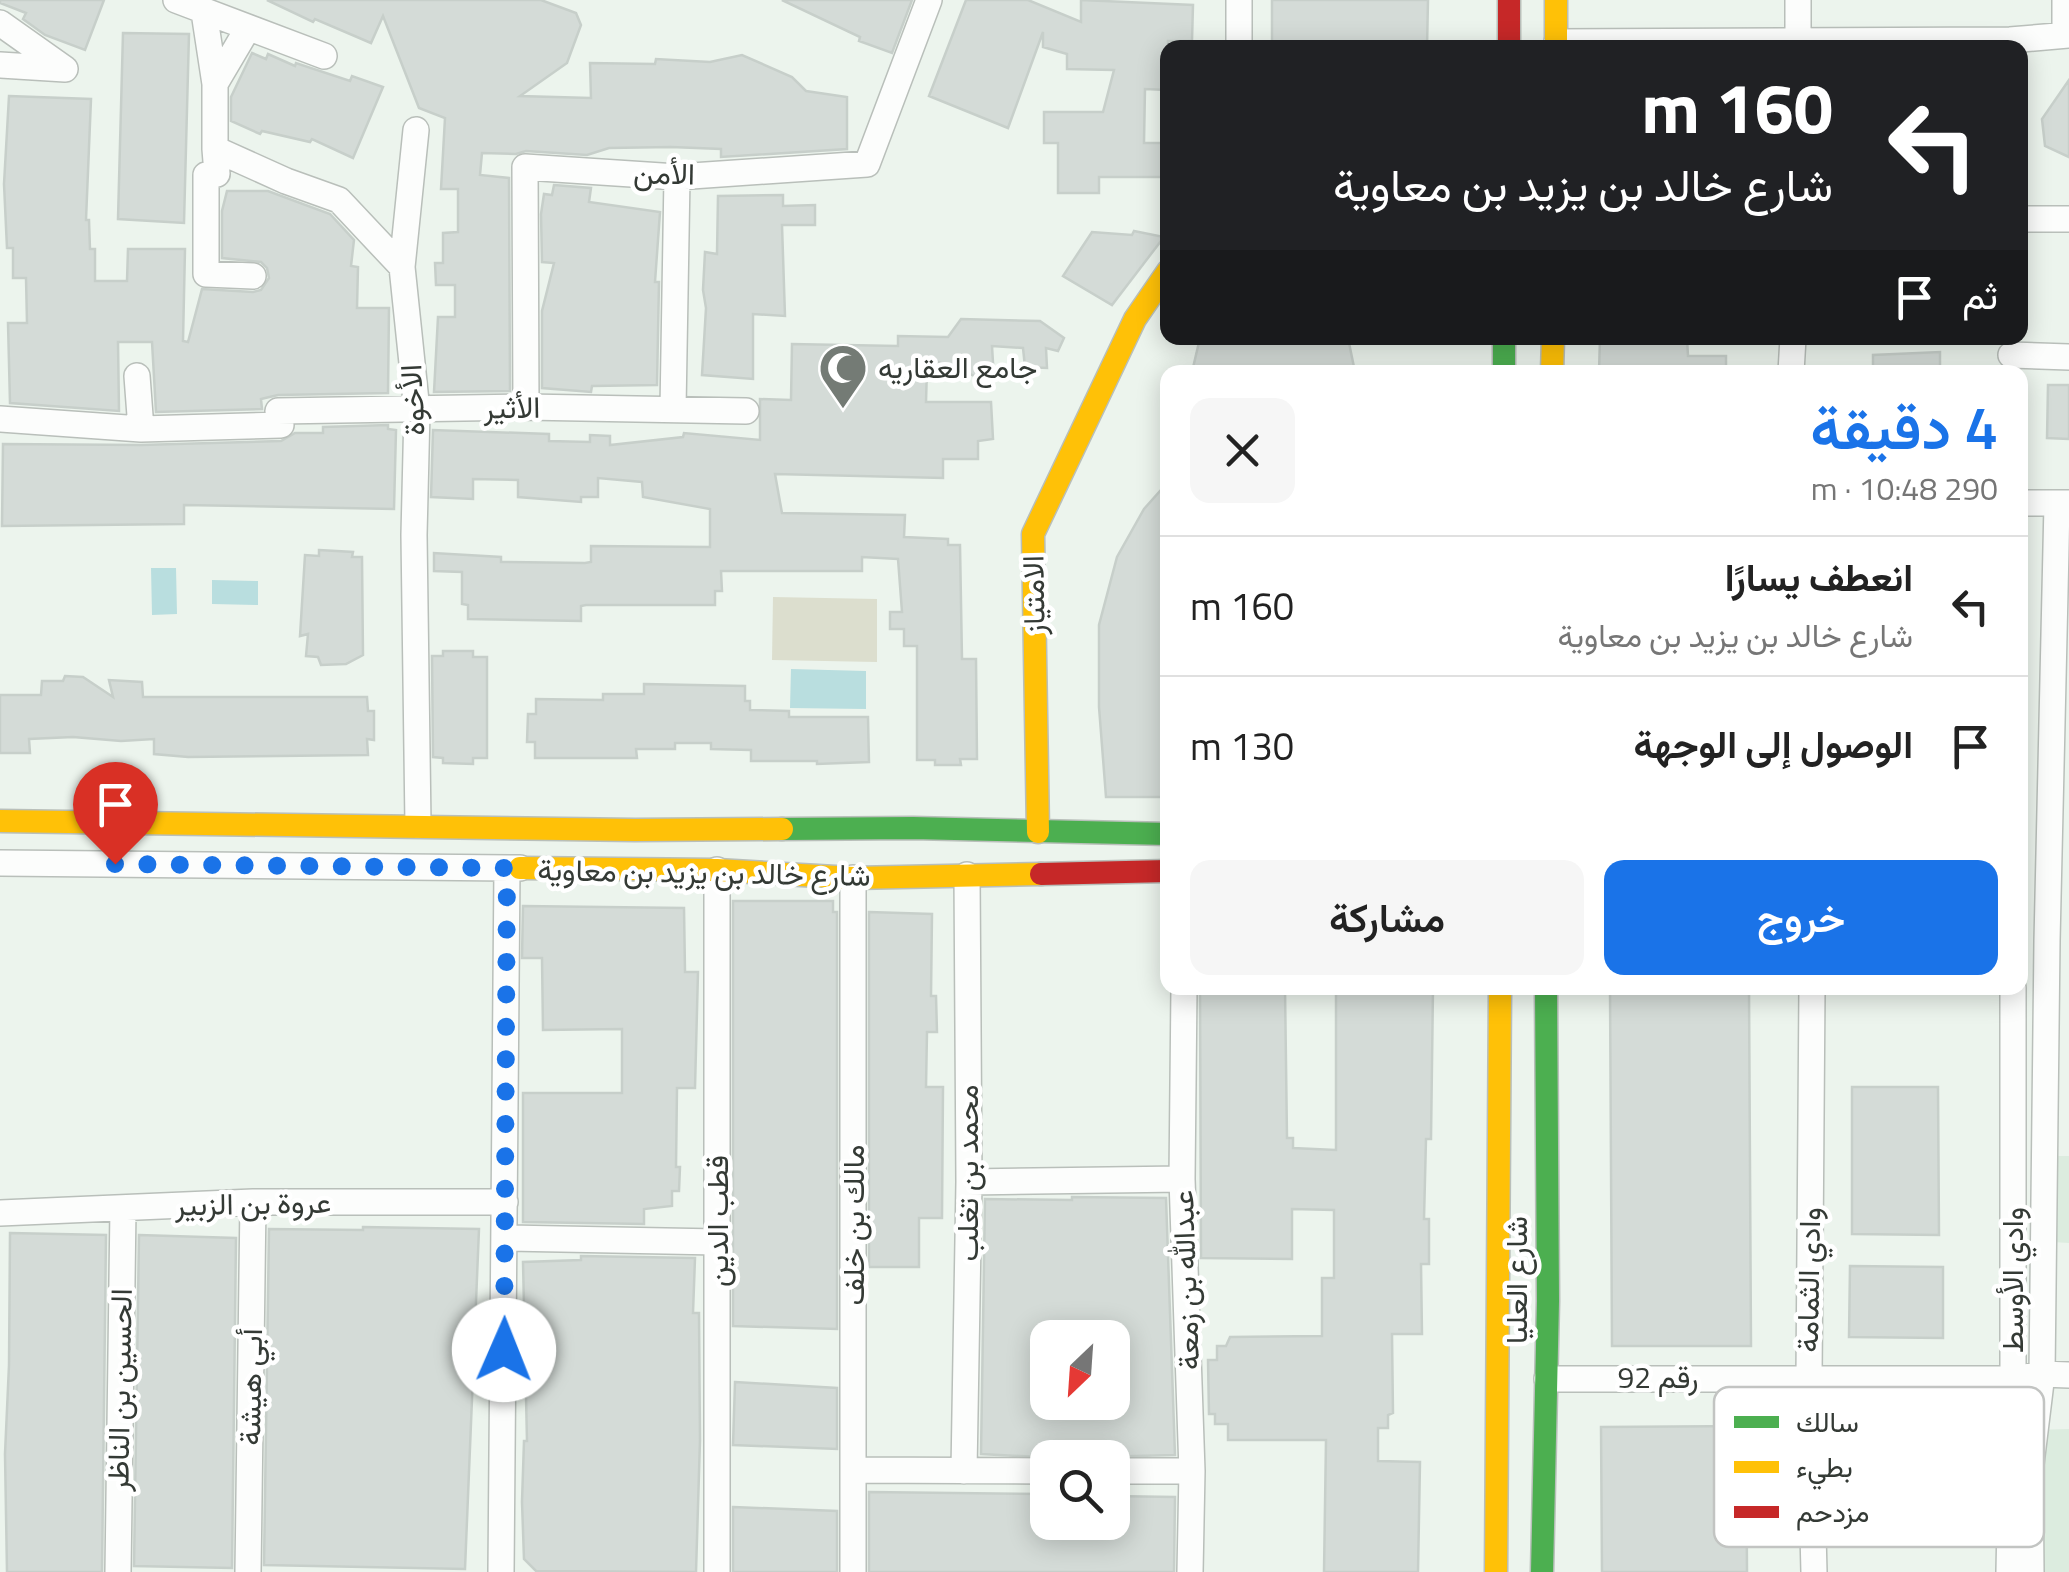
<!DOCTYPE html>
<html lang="ar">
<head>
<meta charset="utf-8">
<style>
  :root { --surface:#fff; --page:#f6f6f6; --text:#222; --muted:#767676; --line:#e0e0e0; --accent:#1a73e8 }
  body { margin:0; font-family:"Titillium Web",Vazirmatn,sans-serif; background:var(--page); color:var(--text); direction:rtl; height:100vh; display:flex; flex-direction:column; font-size:38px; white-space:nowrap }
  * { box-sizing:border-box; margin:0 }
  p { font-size:32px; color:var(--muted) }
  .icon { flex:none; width:55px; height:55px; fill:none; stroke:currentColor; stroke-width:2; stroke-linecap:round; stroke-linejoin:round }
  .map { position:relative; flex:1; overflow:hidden; direction:ltr }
  .drawer { position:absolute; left:1160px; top:365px; width:868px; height:630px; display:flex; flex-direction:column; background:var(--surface); border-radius:20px; box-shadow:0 5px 25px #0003; direction:rtl }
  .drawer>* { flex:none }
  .banner { position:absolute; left:1160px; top:40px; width:868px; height:305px; border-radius:20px; box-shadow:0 5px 25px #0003; direction:rtl; background:#202124; color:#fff; overflow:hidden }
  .needle { width:65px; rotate:205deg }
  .buttons { position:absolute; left:1030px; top:1320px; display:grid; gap:20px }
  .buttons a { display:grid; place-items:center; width:100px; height:100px; border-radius:20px; background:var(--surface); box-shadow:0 5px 25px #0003; font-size:50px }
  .pin { position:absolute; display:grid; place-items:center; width:85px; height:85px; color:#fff; margin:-102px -42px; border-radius:50% 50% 50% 0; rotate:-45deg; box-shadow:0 0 10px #0007 }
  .pin .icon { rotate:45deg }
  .me { position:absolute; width:110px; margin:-55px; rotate:1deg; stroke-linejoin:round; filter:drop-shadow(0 0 8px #0008) }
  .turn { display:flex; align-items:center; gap:35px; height:210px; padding:0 30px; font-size:45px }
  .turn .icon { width:130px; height:130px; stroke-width:2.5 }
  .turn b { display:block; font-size:70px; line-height:85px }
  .then { display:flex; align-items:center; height:95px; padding:0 30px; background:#0003; gap:20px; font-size:38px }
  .round { display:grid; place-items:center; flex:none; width:105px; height:105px; border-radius:20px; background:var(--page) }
  .summary { display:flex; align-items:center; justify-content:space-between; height:170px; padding:0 30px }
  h1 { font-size:60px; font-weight:600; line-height:75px; color:var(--accent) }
  .action { display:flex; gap:20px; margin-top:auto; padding:20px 30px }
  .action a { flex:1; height:115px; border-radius:20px; background:var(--accent); color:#fff; font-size:40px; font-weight:600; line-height:115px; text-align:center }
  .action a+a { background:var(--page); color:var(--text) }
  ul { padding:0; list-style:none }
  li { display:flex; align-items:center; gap:30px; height:140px; padding:0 30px; border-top:2px solid var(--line) }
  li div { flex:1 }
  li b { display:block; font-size:38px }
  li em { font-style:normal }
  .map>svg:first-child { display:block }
</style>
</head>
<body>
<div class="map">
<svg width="2069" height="1572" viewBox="0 0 2069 1572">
  <rect width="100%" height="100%" fill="#ecf4ed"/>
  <!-- built -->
  <path fill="#dcecdf" d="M2053 1156H2069V1243L2052 1242Z
    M2069 1429V1572H2031L2033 1430Z"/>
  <!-- green -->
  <path fill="#dcdece" d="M773 597 877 599V662L772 660Z"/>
  <!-- water -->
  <path fill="#b9dedf" d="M151 568H176L177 614 152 615Z
    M212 580 258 581V605L212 604Z
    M791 669 866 671V709L790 708Z"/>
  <!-- building -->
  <path fill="#d4dbd7" stroke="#c7cfca" stroke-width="2.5" fill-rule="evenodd" d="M0 0H104L85 50 45 35 23 19 26 13 0 3Z
    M267 0H541L576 13 581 25 567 63 520 96 591 98 590 63 655 64 656 59 710 62 742 55 792 77 806 91 847 97V149L721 157V149L671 147 609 148 587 155 526 151 516 154 482 153 480 175 509 178 510 391 434 392 438 317H455V285H436L435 263H443V233L458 232V189H441L445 118 419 108 383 16 371 43 315 19 313 22Z
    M782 0H912L892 53 859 41 860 37Z
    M966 0H1028L1081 22V0L1193 5 1192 41H1168L1167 90 1145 89 1144 143H1168V177H1099V193H1058V143H1044V112H1103L1114 70 1067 69V54L1043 47V32L1008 128 929 96Z
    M1272 0H1428L1427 48H1272Z
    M123 33 189 34 184 223 118 219Z
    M252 53 266 59 268 54 295 66 296 63 350 81 352 76 383 87 353 158 312 139 310 142 262 131 260 134 231 121V97Z
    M2069 80V157L2045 146 2042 119Z
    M9 96 91 99 86 220H89L90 249H95V281H127L128 249H185L183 341 188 342 202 289 253 292 261 290 269 278 267 268 261 262 222 258V211L227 191H268L330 214 354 240 351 266 358 267 357 308H389L388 393 278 395 261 399 262 409 156 412 152 342H118L119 411 10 403 8 323H27L26 278H13V248H7L4 184Z
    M554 185 591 188 589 202 660 212 655 282H659L657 385 592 386 591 392 542 388V311L554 263 542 262 541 214 544 194 552 195Z
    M783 195V206L815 205V225H782L785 316 753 314V379L702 375 706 308 703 290 705 252 717 254 718 196Z
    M1134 231 1164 237 1112 305 1063 276 1092 232 1132 235Z
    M961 319 1040 321 1064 338 1058 351 1046 348 1047 368 1025 367 1023 348 992 346 994 379H990V382L936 361V368H927L926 402H991L993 439 978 441V459H943V478L775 474 782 513 905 515 904 537 948 539V545H960L962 659H976L977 759H960L961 765H935V760H917V646H904V629H890V612H902L898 559 862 557V571H721L722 591H715V605H586L581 606V621L468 619V605L462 604V572L434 571V553L501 557V562L585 563 591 562V546L710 547V509L643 497 642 482 598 478V497H581V502L518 497V480L473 479V499L431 497 433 430 549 434V441L590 442V435L610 436V445L683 437 684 433 760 440V399L791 400 792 344 898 346V336L948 337Z
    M1200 338H1348L1355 372H1192Z
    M1600 338H1687L1688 356H1726V372H1599Z
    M1940 352V372H1873V355Z
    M2048 385H2069V439L2047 438Z
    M388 425V429L396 430 394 509 184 505V524L2 526 3 444 141 445 281 441 295 433H323V427Z
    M1168 482V797H1106L1099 707V625L1117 557 1144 509Z
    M319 550 353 552 352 557H362L363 655 346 664 321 665 318 657 306 656 308 634 300 636 305 555 319 556Z
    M443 651H473V657H487V758H473V764L443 763V758L433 757 432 656H443Z
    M65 676 83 677 113 697 109 680 142 682 143 697H367L368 711H374V740L367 739 368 755 188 757 154 754V739L121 741 73 737 29 739 30 753H0V695H41L42 681H63Z
    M644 684 745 686V701H750V710L789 711V717H868L869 762 817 764V761H751V750L711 749V743H675V749H636L637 758H535V742H527L528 714H536V699L603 700V694H644Z
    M733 901H833V912H837V1329L733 1326Z
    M523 906 684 908 685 972H698L695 1088H677L676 1167H680L679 1191H672V1206L644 1209V1224L523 1222V1093H622V1029L543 1030 542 958H522Z
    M869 912 932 914 931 996H936L937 1032H927L926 1087H943L942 1218H919V1267H869Z
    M1200 988H1285L1287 1138H1293V1148L1336 1150V988H1433L1431 1139H1426L1424 1219H1429V1264H1421L1422 1334H1392L1393 1413 1388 1415V1428H1378V1461L1420 1462 1418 1572H1324L1326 1440H1228V1424H1215V1414H1209L1208 1360H1217V1346H1226L1230 1337 1322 1336V1278H1334V1210L1292 1209V1259L1201 1258Z
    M1610 988H1749L1751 1346H1612Z
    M1852 1087H1938L1939 1235 1852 1234Z
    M1072 1197 1166 1198 1175 1455 1057 1458 981 1454 985 1199 1072 1200ZM1048 1338H1112V1402H1048Z
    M363 1227 479 1229 465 1569 264 1565 269 1229 363 1230Z
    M10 1233 106 1235 102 1572H7L5 1454 9 1365Z
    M139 1235 236 1238 232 1568 134 1566Z
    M581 1256 695 1258 693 1313H699L700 1440 696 1572 536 1571 524 1559 522 1502 524 1441H527L523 1262 581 1260Z
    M1850 1266 1943 1267V1338L1849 1337Z
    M735 1382 837 1388V1449L733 1445Z
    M1746 1426 1747 1572H1602L1601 1427Z
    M869 1492 1048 1494V1522H1112V1496L1175 1497 1174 1572H869Z
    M733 1507 837 1511V1572H733Z"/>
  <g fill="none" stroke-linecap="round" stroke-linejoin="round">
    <!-- street casing -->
    <g stroke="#b9bfba" stroke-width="28">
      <path id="street" d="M176 0 324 56
        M1239 0V48
        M2065 0V35
        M204 12 215 84V149L286 181 339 200 402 267 417 411 414 535 418 825
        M0 23 65 69
        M1557 42 2010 40 2069 35
        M1798 48V0
        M0 65 65 69
        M215 84 248 28
        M215 149 217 174 206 175V274L253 276
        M2020 219H2069
        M402 267 416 130
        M2011 355 2069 357
        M1791 372 1793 338
        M137 376 141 429
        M526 407 525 167 677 177 867 164 929 0
        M673 409 677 177
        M0 419 141 429 281 425 278 411 526 407 746 411
        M2020 503H2069
        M0 863 520 868
        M853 878V1572
        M1184 988 1182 1179 1192 1471 1190 1572
        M1812 988 1809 1377 1814 1572
        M969 1182 1182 1179
        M0 1213 253 1202H505
        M505 1238 718 1242
        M1547 1379H2013L2042 1374 2069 1375
        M854 1470 1048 1471
        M964 1471 969 1182 967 875
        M1112 1471H1192
        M118 1572 123 1208
        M248 1572 253 1202
        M501 1572 507 868
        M717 1572V870
        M2009 1572 2013 1379V988
        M2031 1572 2030 1472 2042 1374 2047 941 2057 504"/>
    </g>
    <!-- fast casing -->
    <g stroke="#b9bfba" stroke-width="25">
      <path id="fast" d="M1504 338V372
        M782 829 913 828 1168 834
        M1542 1572 1548 1301 1546 988"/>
    </g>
    <!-- slow casing -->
    <g stroke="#b9bfba" stroke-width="25">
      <path id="slow" d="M1556 0V48
        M1552 372 1553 338
        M0 821 635 830 782 829
        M1038 832 1033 534 1135 319 1168 271
        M520 868 717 870 853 878 1041 874
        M1496 1572 1500 988"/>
    </g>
    <!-- jam casing -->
    <g stroke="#b9bfba" stroke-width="25">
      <path id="jam" d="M1509 0V48
        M1041 874 1168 871"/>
    </g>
    <!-- street -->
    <use href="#street" stroke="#fcfdfc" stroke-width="25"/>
    <!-- fast -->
    <use href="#fast" stroke="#4caf50" stroke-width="22"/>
    <!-- slow -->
    <use href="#slow" stroke="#ffc107" stroke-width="22"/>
    <!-- jam -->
    <use href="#jam" stroke="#c62828" stroke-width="22"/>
  </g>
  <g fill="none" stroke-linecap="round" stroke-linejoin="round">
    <!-- route -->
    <path stroke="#1a73e8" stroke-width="18" stroke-dasharray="0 32.4" d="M115 864 507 868 504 1350"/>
  </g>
  <!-- icons -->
  <defs>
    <g id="mosque-pin" transform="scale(2.5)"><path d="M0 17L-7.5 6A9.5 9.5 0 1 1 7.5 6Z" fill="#747b75" stroke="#fff"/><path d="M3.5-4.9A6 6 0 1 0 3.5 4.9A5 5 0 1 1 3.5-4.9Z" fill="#fff"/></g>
  </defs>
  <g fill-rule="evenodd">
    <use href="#mosque-pin" x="843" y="368"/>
  </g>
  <g text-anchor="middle" stroke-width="9" stroke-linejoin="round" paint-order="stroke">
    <!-- street labels -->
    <g font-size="30" fill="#343a35" stroke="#fff">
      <text transform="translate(664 174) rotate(1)" y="10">الأمن</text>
      <text transform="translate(413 400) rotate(-93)" y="10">الأخوة</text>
      <text transform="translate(512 408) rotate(-1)" y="10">الأثير</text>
      <text transform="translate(1034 595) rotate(-91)" y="10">الامتياز</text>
      <text transform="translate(704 873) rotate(1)" y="10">شارع خالد بن يزيد بن معاوية</text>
      <text transform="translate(968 1173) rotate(-90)" y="10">محمد بن تغلب</text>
      <text transform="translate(253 1204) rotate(-1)" y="10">عروة بن الزبير</text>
      <text transform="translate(718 1221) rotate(-90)" y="10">قطب الدين</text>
      <text transform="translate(854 1225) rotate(-90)" y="10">مالك بن خلف</text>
      <text transform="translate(1186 1280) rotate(-92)" y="10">عبدالله بن زمعة</text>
      <text transform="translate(1517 1280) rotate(-90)" y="10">شارع العليا</text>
      <text transform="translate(1809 1280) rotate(-89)" y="10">وادي الثمامة</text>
      <text transform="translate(2013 1280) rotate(-90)" y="10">وادي الأوسط</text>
      <text x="1658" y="1388">رقم 92</text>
      <text transform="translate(251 1387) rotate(-89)" y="10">أبي هيشة</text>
      <text transform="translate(120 1390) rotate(-89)" y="10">الحسين بن الناظر</text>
    </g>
    <!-- poi labels -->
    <g font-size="30" fill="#343a35" stroke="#fff" text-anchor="start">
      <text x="878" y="378">جامع العقاريه</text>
    </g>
  </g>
  <!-- legend -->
  <rect x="1714" y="1387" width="330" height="160" rx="15" fill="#fff" stroke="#c2c4c2" stroke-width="2.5"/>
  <rect x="1734" y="1416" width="45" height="12" fill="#4caf50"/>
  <rect x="1734" y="1461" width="45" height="12" fill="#ffc107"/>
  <rect x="1734" y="1506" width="45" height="12" fill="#c62828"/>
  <g font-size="28" fill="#343a35">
    <text x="1796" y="1432">سالك</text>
    <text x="1796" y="1477">بطيء</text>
    <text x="1796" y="1522">مزدحم</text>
  </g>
</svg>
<div class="buttons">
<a><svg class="needle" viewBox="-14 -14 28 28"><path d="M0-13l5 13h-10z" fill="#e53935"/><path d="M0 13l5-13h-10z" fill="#767676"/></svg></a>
<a><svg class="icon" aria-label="search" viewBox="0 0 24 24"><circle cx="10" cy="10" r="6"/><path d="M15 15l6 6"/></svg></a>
</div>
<div class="pin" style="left:115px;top:864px;background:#d93025"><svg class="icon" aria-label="arrive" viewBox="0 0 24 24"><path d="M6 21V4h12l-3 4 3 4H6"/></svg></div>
<svg class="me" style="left:504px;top:1350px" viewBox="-20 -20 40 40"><circle r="19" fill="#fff"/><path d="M0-13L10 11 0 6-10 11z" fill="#1a73e8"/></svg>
<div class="banner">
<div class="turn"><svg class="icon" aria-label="left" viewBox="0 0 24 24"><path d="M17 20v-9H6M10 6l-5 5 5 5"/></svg><div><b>160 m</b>شارع خالد بن يزيد بن معاوية</div></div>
<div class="then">ثم<svg class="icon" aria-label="arrive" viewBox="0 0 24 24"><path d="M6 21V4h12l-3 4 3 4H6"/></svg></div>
</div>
<section class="drawer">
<div class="summary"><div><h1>4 دقيقة</h1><p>290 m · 10:48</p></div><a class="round"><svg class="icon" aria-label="close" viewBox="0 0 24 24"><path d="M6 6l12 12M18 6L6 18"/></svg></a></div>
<ul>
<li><svg class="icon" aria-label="left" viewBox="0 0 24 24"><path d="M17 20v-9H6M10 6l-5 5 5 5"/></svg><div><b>انعطف يسارًا</b><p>شارع خالد بن يزيد بن معاوية</p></div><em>160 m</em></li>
<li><svg class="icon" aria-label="arrive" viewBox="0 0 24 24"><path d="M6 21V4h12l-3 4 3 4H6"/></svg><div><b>الوصول إلى الوجهة</b></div><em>130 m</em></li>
</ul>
<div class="action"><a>خروج</a><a>مشاركة</a></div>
</section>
</div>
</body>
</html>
